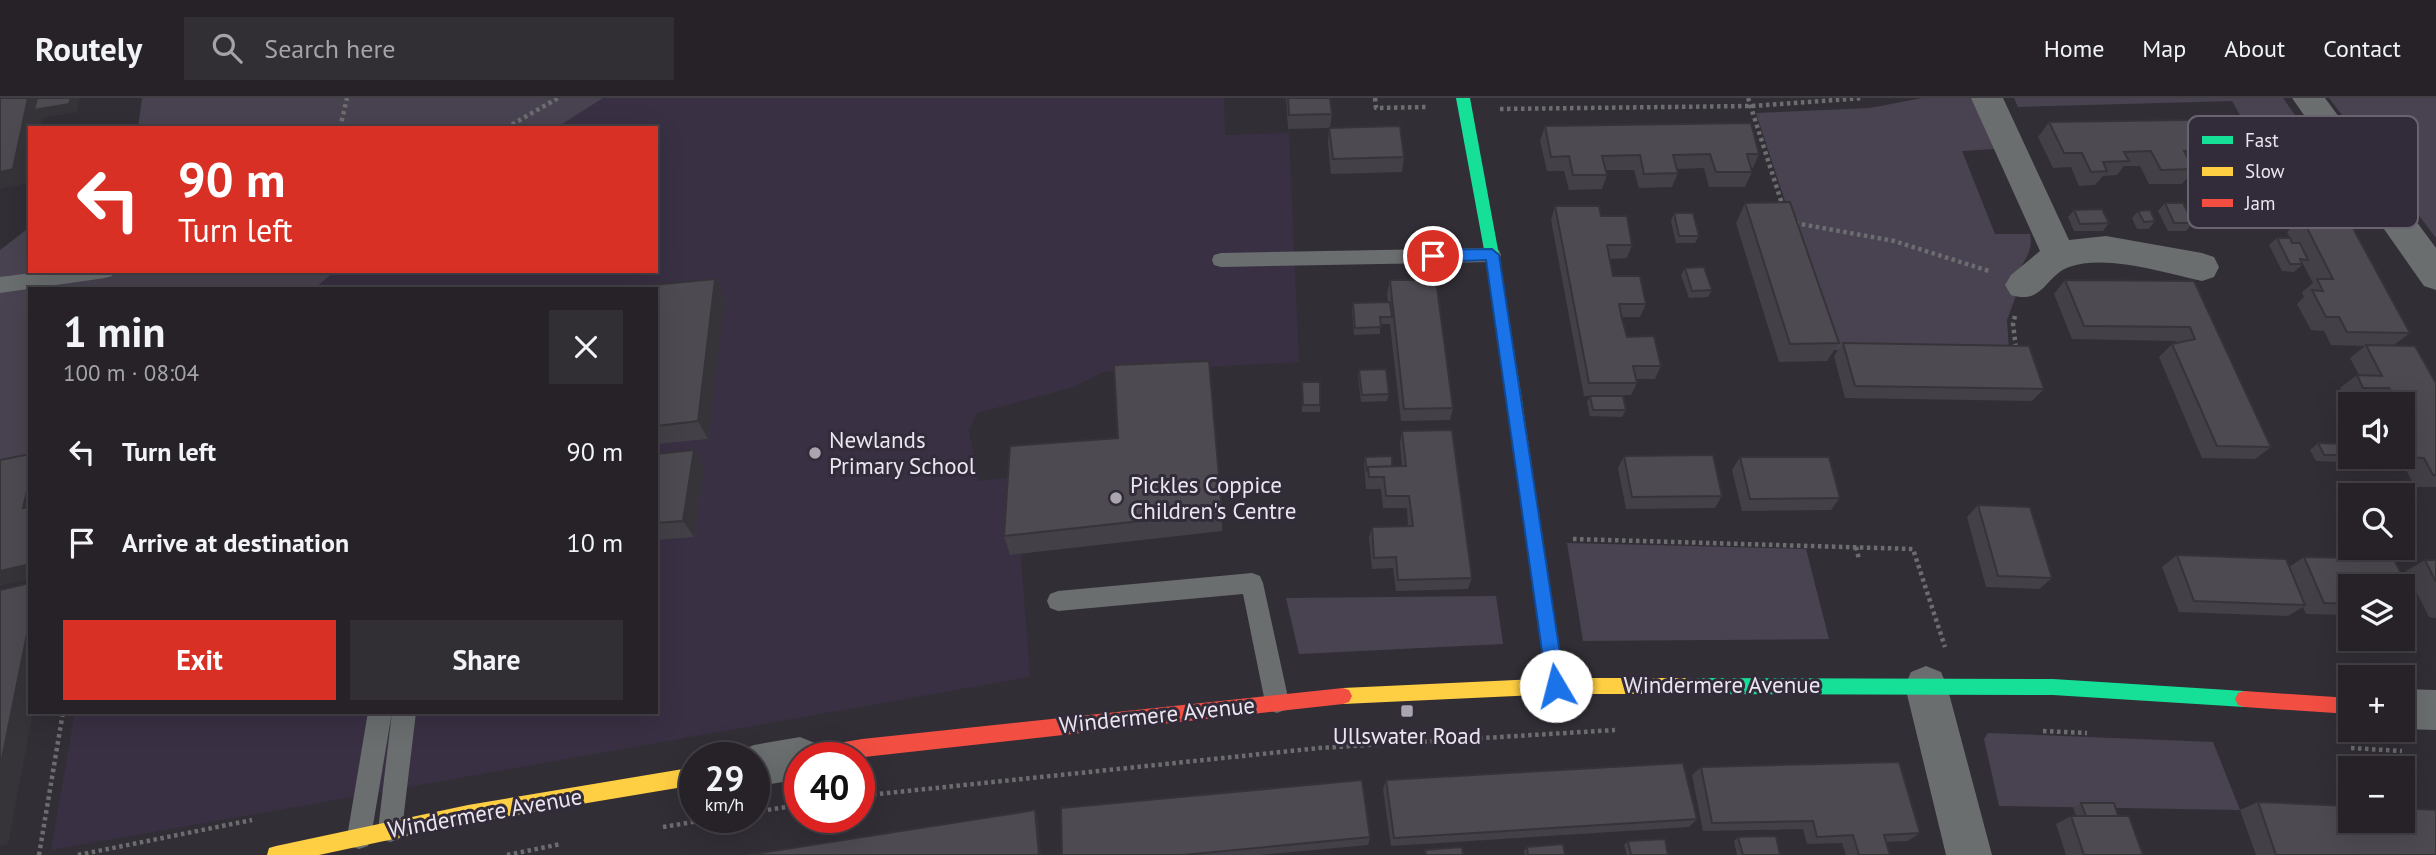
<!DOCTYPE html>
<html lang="en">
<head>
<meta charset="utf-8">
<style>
  :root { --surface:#262228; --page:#322f34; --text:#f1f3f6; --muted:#a4a4a8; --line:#423f45; --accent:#d93025 }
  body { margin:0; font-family:"PT Sans",sans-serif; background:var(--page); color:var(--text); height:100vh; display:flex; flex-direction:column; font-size:26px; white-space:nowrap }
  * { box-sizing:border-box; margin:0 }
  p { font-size:23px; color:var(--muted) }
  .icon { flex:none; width:38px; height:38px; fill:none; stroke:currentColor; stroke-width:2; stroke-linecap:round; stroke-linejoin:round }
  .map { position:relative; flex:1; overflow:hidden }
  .panel { position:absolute; left:28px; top:189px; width:630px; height:427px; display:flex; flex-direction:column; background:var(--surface); border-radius:0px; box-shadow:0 7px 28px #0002,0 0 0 2px var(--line) }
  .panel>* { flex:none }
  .top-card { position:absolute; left:28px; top:28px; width:630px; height:147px; border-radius:0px; box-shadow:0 7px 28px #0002,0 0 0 2px var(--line); background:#d93025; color:#fff; overflow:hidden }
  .tools { position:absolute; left:2338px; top:294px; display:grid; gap:14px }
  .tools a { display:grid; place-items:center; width:77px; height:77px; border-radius:0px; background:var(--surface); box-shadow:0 7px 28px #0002,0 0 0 2px var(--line); font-size:35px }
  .speed { position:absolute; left:679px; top:644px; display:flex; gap:14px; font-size:35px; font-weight:700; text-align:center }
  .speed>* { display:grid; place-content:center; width:91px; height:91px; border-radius:50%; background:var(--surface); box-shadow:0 7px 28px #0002,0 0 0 2px var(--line); line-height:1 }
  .speed small { font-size:18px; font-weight:400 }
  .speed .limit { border:10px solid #d22; background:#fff; color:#111 }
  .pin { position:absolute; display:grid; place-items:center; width:60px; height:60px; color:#fff; margin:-30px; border:4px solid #fff; border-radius:50%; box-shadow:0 2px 7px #0007 }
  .me { position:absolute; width:77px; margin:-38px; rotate:352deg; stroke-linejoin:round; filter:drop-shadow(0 0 5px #0008) }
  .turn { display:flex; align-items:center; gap:24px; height:147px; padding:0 35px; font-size:32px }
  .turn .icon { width:91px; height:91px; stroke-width:2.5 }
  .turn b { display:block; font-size:49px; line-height:60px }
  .round { display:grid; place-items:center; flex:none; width:74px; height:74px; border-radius:0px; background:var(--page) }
  .headline { display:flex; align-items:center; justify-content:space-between; height:119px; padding:0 35px }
  h1 { font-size:42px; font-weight:700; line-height:52px }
  .action { display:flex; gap:14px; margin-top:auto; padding:14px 35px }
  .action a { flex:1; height:80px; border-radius:0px; background:var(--accent); color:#fff; font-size:28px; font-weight:700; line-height:80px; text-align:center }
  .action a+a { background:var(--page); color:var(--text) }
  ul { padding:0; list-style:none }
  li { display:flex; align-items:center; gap:21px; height:91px; padding:0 35px }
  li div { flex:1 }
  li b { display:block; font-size:26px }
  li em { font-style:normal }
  header { display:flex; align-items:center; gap:42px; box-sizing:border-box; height:98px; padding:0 35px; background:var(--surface); border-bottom:2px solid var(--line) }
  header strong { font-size:33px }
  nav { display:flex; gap:38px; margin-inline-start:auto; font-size:24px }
  .search { width:490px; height:63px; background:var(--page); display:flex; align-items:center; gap:18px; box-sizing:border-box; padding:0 24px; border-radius:0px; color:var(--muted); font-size:26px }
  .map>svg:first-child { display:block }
</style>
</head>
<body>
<header>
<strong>Routely</strong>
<div class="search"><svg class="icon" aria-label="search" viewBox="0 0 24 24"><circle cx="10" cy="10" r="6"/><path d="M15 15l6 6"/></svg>Search here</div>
<nav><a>Home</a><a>Map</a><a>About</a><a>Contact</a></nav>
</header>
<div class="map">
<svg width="2436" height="757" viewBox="0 0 2436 757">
  <rect width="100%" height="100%" fill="#322e36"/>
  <!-- built -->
  <path fill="#393043" d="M603 0H1224L1225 37 1289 35 1299 264 1103 274 1073 289 977 315 969 332 978 383 1015 379 1030 579 51 752 75 614H656V191H314L335 173H656V30H556Z"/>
  <!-- green -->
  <path fill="#494351" d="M142 0H603L556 30H138Z
    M1922 0H1972L1994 51 1962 53 1995 136H2030C2035 156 2017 173 2006 188L2017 195 2007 222 2009 252H1834L1756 15 1870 10Z
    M2014 0H2283L2366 119 2298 118 2232 3 2018 9Z
    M2329 0H2436V140Z
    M30 129V173H335L314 191H30V372L0 379V152Z
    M1567 445 1806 451 1829 541 1583 543Z
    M1496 498 1503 546 1299 556 1286 500Z
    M1988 635 2213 644 2240 712 1999 708 1984 641Z"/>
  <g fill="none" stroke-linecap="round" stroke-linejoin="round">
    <!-- path -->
    <path stroke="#6c6d6f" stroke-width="4.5" stroke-dasharray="3.5 3.5" stroke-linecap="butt" d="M1375 0 1376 10 1428 9
      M1748 0 1783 109
      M1500 11 1751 8 1863 0
      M340 30 347 0
      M506 30 558 0
      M1795 125 1894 143 1989 173
      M2015 218 2013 226 2016 250
      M1573 441 1913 451 1945 549
      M1856 449 1859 461
      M2365 576H2391
      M2043 633 2087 635
      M2351 650 2402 653
      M859 698 1319 650 1615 632
      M754 714 800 707
      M663 729 723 719
      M39 757 63 614
      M78 757 252 722
      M507 757 561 746"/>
    <!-- lane -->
    <path fill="#6a6e6f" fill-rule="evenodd" d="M1492 150 1499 152 1501 157 1499 162 1492 164 1221 169 1214 167 1212 162 1214 157 1221 155Z
      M47 173H114L112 178 105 180 0 195V179Z
      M1252 475 1260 478 1263 485 1289 604 1285 612 1277 615 1269 612 1265 604 1243 496 1058 513 1050 510 1047 503 1050 496 1058 493Z
      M368 614H392L371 739 368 748 359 751 350 748 347 739Z
      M392 614H416L402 732 399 741 390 744 381 741 378 732Z"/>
    <!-- street -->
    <path fill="#6a6e6f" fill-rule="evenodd" d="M1971 0H2003L2069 142 2106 138 2202 155 2214 159 2219 169 2214 179 2202 183C2165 175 2106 156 2069 169 2045 178 2043 207 2011 197L2005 187 2011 177 2040 153Z
      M2292 0H2325L2436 150V192L2424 188Z
      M1926 568 1941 574 1947 588 1992 757H1946L1905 588 1911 574Z
      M2403 591 2436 592V632L2403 631Z
      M800 639 815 645 822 660H800V681L754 689V660H736L739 653 754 647Z"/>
    <!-- fast -->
    <path fill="#16e098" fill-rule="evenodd" d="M1456 0H1470L1499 157 1523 309 1520 313H1510L1507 309 1485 157Z
      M1685 580 2053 581 2244 593 2250 595 2253 601 2250 607 2244 609 2053 597 1685 596 1679 594 1676 588 1679 582Z"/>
    <!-- slow -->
    <path fill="#ffcf43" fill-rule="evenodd" d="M1556 580H1685L1691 582 1694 588 1691 594 1685 596H1556L1343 606 1337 604 1334 598 1337 592 1343 590Z
      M695 669V687L468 725 319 757H267L269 750 276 748 468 707Z"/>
    <!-- jam -->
    <path fill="#f24e42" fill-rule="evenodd" d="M1515 303 1520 305 1523 309 1565 588 1562 594 1556 596 1550 594 1547 588 1507 309 1510 305Z
      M1343 590 1349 592 1352 598 1349 604 1343 606 855 660H800V667L795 660 798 654 804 651 862 641Z
      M2244 593 2350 600V616L2244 609 2238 607 2235 601 2238 595Z"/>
  </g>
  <!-- wall -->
  <path fill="#434047" d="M1286 0H1330L1332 16 1330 29 1404 59 1402 74 1331 76 1328 44 1329 30 1288 31Z
    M2049 24 2271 52 2263 60 2268 71 2254 85H2234L2230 77 2197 78 2194 72 2182 86H2149L2140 68H2124L2117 77 2103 78 2095 87 2079 88 2071 69 2053 70 2038 39Z
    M1545 28 1759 56 1753 70H1751L1752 74 1745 89H1709L1704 70 1677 71 1678 75 1672 89 1639 90 1634 72H1606L1607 77 1602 91 1569 92 1564 73H1547L1540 43Z
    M1745 105 1839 245 1827 263 1779 264 1736 125Z
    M2165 105 2193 125 2186 133H2168L2158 113Z
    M2222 107 2243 121 2236 128 2223 129 2215 115Z
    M2260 107 2279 117 2272 124 2258 125 2253 115Z
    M1555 108 1601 118 1632 147 1627 160 1610 161 1613 178 1646 206 1640 219H1622L1627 239 1661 268 1655 281H1636L1637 285 1631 297 1607 298 1626 312 1622 319 1590 318 1587 304 1590 298H1584L1551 122Z
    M2074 112 2109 125 2103 133H2074L2068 119Z
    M2138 113 2155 123 2149 131H2137L2132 120Z
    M1674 115 1699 138 1695 145H1676L1671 123Z
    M2302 120 2410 235 2394 247 2436 285V389H2415L2406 372 2379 371 2373 359H2403V306H2374L2372 303H2347L2340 290 2357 277H2359L2350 260 2365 248 2331 247 2324 233 2311 232 2297 206 2304 199 2302 194 2313 185 2303 166 2294 174 2282 173 2269 147 2277 140 2293 145 2287 134Z
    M1685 170 1712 192 1708 199 1689 200 1681 177Z
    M715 181 725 200 708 341 656 346V191Z
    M1390 182 1453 310 1450 322 1401 323 1390 226H1380V236L1354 237 1352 212 1353 205 1388 204 1387 196Z
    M2065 182 2194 183 2271 349 2255 361 2202 360 2159 259 2172 246 2177 245 2176 243 2072 241 2054 196Z
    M1843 245 2044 291 2032 303 1845 300 1834 258Z
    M1359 272 1389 296 1387 303 1361 304 1358 278Z
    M1302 284 1320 307V314H1302Z
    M1402 333 1472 480 1468 491 1396 493 1393 470 1372 471 1369 440 1372 429 1408 428 1407 410H1383L1381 391H1366L1364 365 1365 359 1392 368H1402L1400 345Z
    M1118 340 1222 414V433L1010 457 1004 438Z
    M2318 345 2350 357 2342 364 2316 363 2310 352Z
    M656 356 704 369 694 439 656 442Z
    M1624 358 1722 398 1715 410 1626 411 1618 370Z
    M1740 359 1840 400 1831 412 1742 413 1732 372Z
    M1978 407 2052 480 2039 491 1986 489 1967 419Z
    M2177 457 2286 461 2289 469 2304 459 2394 461 2417 507 2403 515V488H2350V517L2306 516 2303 509 2288 518 2179 514 2162 469Z
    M2425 462H2436V520L2429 519 2406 473Z
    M1701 669 1920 735 1908 743 1886 744 1890 757H1846L1842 745 1807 746 1803 731 1703 733 1692 677Z
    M1386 682 1697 721 1689 729 1391 748 1383 691Z
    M2258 704 2436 757H2256L2240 712Z
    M2081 705 2118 718 2143 757H2066L2056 726 2071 718H2076L2073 709Z
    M1370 739 1368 747 1260 757H1062Z
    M1738 739 1780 757H1737L1734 743Z
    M1628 743 1668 757H1627L1624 747Z
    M1527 749 1565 757H1525L1524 753Z"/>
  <!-- shaded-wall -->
  <path fill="#373439" d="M28 0H80L77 14 42 20 40 30H30V78L28 85 0 91V74Z
    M715 181 725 200 708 341 698 323Z
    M694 352 704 369 694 439 683 423Z
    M30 380V415L23 410Z
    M30 466V481L0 488V473Z
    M30 521V614H33L8 746 0 748V670Z
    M1035 712 1038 720 1041 757H1039Z"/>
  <!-- building -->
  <path fill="#4e4a52" stroke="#373439" stroke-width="2" d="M0 0H28L13 71 0 74Z
    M37 0H71L69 6 34 12Z
    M1288 0H1330L1332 16 1289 17Z
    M2254 21 2271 52H2258L2268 71H2247L2243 63 2209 64 2203 53H2184L2194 71 2161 72 2151 53 2124 54 2129 63 2103 64 2107 73 2091 74 2082 55H2064L2049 24Z
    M1751 25 1759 56H1747L1752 74H1716L1710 56 1673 57 1678 75 1644 76 1640 57 1602 58 1607 77H1573L1569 58 1551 59 1545 28Z
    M1400 28 1404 59 1333 61 1329 30Z
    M1790 104 1839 245 1790 246 1745 105Z
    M2165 105H2183L2193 125H2174Z
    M1555 108H1599L1601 118H1627L1632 147H1607L1613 178H1640L1646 206H1619L1622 221 1627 239 1654 238 1661 268H1633L1637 285H1589Z
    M2102 111 2109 125 2080 126 2074 112Z
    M2150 112 2155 123 2144 124 2138 113Z
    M1674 115H1693L1699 138H1679Z
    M2302 120 2348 121 2410 235 2347 234 2339 219H2326L2312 192 2323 193 2317 181H2333Z
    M2277 140H2290L2292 145H2300L2308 162 2300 161 2302 166H2290Z
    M1704 169 1712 192 1692 193 1685 170Z
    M715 181 698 323 656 328V191H610Z
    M1390 182H1436L1453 310 1404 311Z
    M2065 182 2194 183 2271 349 2217 348 2172 246 2195 241 2190 229 2084 228Z
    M1390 204 1392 219H1380L1381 229 1355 230 1353 205Z
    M1843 245 2029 248 2044 291 1855 288Z
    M2366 247 2415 248 2436 285V377H2433L2424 360 2396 359H2403V343H2416L2403 317V306H2397L2389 290H2363L2357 277 2382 278Z
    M1209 263 1222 414 1004 438 1010 348 1118 340 1114 267Z
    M1386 271 1389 296 1362 297 1359 272Z
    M1302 284H1320V307H1303Z
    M1590 298H1623L1626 312H1593Z
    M1452 332 1472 480 1398 482 1396 459 1374 460 1372 429 1413 428 1409 398H1386L1384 379H1369L1368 369 1406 368 1402 333Z
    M2318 345 2345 346 2350 357H2324Z
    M694 352 683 423 656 425V356Z
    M30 356V380L23 410 30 409 29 437H30V466L0 473V362Z
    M1713 357 1722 398 1632 399 1624 358Z
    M1392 358V368L1368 369 1367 374 1365 359Z
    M1740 359H1829L1840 400 1750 401Z
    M1978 407 2030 409 2052 480 1998 478Z
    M2177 457 2286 461 2305 507 2194 503Z
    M2304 459 2394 461 2417 507H2403V488H2350V506L2324 505Z
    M2425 462H2436V484Z
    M30 485V521L0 670V492Z
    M1899 664 1920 735 1884 737 1890 757H1859L1853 737 1817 739 1813 723 1712 725 1701 669Z
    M1683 665 1697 721 1394 740 1386 682Z
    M1362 682 1370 739 1183 757H1062L1061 710Z
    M2258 704 2350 708V723H2403V710L2436 712V757H2276Z
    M2081 705H2114L2118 718H2086Z
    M1035 712 1039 757H748Z
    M2071 718H2129L2143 757H2084Z
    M1776 738 1780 757H1743L1738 739Z
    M1665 741 1668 757H1631L1628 743Z
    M1563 746 1565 757H1528L1527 749Z
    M1462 749 1463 757H1426L1425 752Z"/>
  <!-- route -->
  <path fill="#1a73e8" stroke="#114b97" stroke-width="2" d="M1492 151 1499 157 1565 588 1562 594 1556 596 1550 594 1547 588 1486 162 1433 164 1425 158 1433 152Z"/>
  <!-- markers -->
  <g fill="#aaa5ae" stroke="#322b3a" stroke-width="2.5">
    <circle cx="815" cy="355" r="7"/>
    <circle cx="1116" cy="400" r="7"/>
    <rect x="1400" y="606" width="14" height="14" rx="3.5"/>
  </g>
  <g text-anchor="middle" stroke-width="6" stroke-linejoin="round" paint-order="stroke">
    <!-- poi labels -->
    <g font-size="23" fill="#eae5ef" stroke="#322b3a" text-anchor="start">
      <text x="829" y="350">Newlands<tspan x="829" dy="26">Primary School</tspan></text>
      <text x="1130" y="395">Pickles Coppice<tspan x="1130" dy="26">Children's Centre</tspan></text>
      <text x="1407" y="646" text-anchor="middle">Ullswater Road</text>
    </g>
    <!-- street labels -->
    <g font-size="23" fill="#eae5ef" stroke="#322b3a">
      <text x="1722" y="595">Windermere Avenue</text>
      <text transform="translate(1157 617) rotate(-6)" y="8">Windermere Avenue</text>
      <text transform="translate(485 715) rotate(-10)" y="8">Windermere Avenue</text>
    </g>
  </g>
  <!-- legend -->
  <rect x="2188" y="18" width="230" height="112" rx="10" fill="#322b3a" stroke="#696370" stroke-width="2"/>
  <rect x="2202" y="38" width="31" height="8" fill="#16e098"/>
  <rect x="2202" y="69" width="31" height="9" fill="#ffcf43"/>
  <rect x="2202" y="101" width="31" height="8" fill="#f24e42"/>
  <g font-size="19" fill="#eae5ef">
    <text x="2245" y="49">Fast</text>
    <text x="2245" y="80">Slow</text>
    <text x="2245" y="112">Jam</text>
  </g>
</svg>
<div class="tools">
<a><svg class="icon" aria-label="sound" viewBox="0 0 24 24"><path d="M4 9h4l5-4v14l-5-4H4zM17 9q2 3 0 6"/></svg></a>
<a><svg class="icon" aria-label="search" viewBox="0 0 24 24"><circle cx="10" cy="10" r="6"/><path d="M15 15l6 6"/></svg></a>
<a><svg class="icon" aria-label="layers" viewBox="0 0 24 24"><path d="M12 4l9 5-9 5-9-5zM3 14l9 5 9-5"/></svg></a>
<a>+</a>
<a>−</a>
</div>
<div class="speed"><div>29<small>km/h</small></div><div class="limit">40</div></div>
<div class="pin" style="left:1433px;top:158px;background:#d93025"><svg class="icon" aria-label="arrive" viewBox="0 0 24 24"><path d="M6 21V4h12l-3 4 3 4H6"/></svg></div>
<svg class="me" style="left:1556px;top:588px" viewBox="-20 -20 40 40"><circle r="19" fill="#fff"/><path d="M0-13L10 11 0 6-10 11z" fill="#1a73e8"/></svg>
<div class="top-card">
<div class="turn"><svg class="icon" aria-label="left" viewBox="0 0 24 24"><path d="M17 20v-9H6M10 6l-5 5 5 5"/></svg><div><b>90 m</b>Turn left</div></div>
</div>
<section class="panel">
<div class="headline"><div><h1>1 min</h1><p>100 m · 08:04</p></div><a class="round"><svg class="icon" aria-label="close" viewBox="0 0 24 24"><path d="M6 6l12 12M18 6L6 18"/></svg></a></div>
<ul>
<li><svg class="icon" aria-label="left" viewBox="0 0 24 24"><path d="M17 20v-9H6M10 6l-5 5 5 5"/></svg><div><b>Turn left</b></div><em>90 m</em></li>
<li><svg class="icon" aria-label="arrive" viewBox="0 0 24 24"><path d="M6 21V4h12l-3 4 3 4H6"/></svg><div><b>Arrive at destination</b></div><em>10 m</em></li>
</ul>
<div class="action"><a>Exit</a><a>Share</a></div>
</section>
</div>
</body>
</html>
